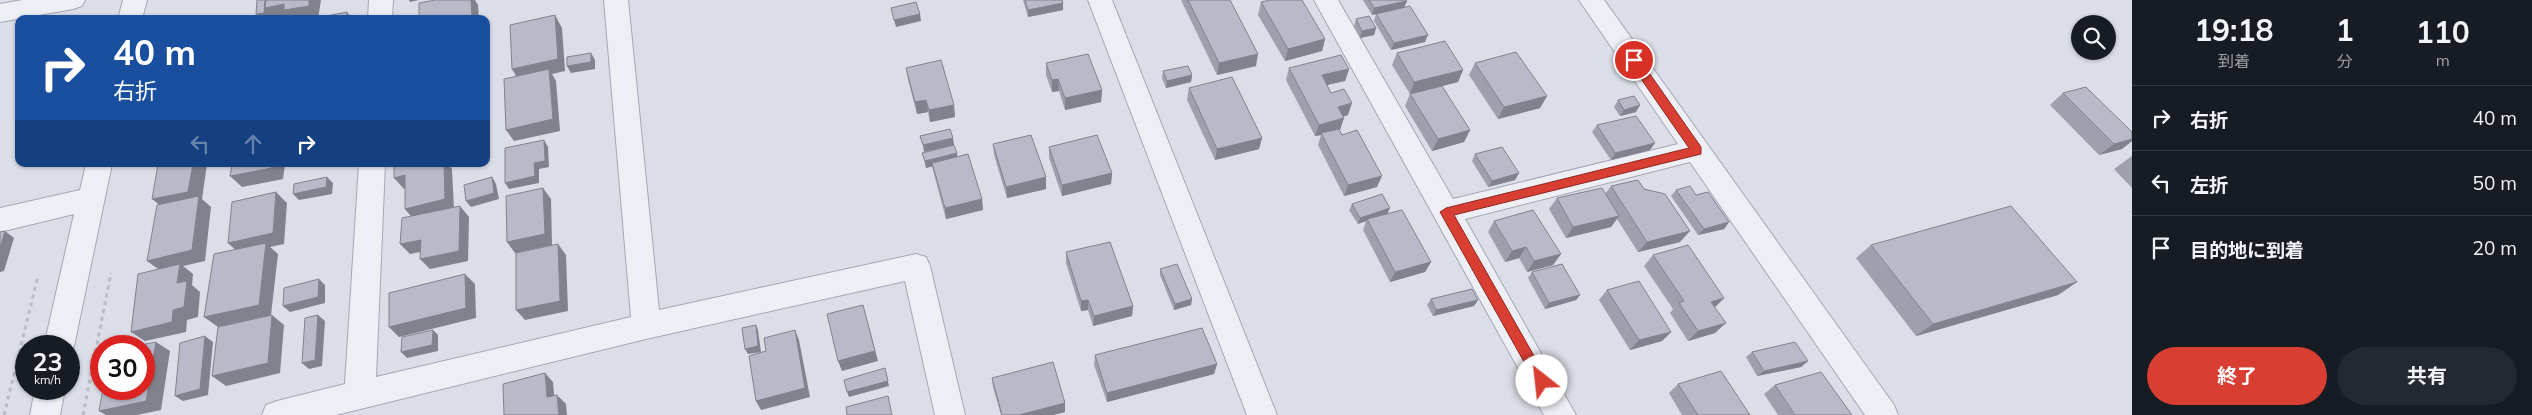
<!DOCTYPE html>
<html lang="ja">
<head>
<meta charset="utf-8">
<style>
  :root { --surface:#171b24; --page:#242831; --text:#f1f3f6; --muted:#9ea1a6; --line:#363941; --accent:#d93e33 }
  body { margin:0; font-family:Mulish,"Noto Sans JP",sans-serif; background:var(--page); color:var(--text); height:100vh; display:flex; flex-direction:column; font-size:19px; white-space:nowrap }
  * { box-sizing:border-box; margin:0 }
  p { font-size:16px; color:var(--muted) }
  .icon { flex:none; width:28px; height:28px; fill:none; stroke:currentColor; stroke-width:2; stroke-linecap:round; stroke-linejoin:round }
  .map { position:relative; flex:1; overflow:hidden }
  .panel { display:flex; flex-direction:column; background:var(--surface); width:400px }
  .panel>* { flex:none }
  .hud { position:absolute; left:15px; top:15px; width:475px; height:152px; border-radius:10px; box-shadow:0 1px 4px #0004; background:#1a4fa0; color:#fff; overflow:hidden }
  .tools { position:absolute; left:2071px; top:15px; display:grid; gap:10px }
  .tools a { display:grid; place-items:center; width:45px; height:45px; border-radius:50%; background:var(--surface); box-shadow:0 1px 4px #0004; font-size:25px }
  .speed { position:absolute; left:15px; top:335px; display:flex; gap:10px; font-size:25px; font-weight:700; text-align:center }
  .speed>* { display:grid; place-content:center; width:65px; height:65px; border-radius:50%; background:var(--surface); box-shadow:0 1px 4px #0004; line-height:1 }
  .speed small { font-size:12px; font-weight:400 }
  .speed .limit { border:8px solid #d22; background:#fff; color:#111 }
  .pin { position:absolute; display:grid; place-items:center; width:42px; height:42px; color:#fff; margin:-21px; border:2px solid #fff; border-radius:50%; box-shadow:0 1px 5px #0007 }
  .me { position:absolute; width:55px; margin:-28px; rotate:331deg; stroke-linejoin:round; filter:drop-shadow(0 0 4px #0008) }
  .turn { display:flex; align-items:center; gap:18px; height:105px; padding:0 15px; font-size:22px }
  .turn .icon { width:65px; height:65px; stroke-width:2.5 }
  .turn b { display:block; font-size:35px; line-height:42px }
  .lanes { display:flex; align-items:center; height:48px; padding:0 15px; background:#0003; justify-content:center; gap:25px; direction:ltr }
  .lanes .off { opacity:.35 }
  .eta { display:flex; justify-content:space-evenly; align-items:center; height:85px; text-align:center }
  .eta b { font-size:30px; font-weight:700; line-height:35px }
  .button { display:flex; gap:10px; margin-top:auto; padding:10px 15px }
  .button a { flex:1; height:58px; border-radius:30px; background:var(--accent); color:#fff; font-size:20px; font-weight:700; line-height:58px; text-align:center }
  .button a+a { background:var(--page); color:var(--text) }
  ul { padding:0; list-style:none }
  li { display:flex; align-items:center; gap:15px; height:65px; padding:0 15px; border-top:1px solid var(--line) }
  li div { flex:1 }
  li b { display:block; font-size:19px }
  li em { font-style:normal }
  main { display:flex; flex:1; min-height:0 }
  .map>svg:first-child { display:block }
</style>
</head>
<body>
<main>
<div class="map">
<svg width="2132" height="415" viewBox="0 0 2132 415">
  <rect width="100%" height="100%" fill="#dbdde7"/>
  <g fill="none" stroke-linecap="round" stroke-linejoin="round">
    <!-- minor casing -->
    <g stroke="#a4a6b4" stroke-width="2">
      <path id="minor" d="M22 0H85L82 6 73 9 0 22V4Z
        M123 0H147L142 19H118Z
        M369 0H393L392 19H368Z
        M604 0H628L659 310 916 254 926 257 930 266 965 415H935L905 281 646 339 336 415H262L266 405 277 401 345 384 359 164H385L376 377 631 317Z
        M1088 0H1112L1277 415H1247Z
        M1314 0H1338L1453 199 1678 144 1579 0H1604L1894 405 1898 415H1865L1690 162 1465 219 1576 415H1544Z
        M86 164H112L74 346 69 356V346H44L74 214 0 232V208L80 190Z
        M35 389H65L60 415H30Z"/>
    </g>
    <!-- path -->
    <path stroke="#b9bbc5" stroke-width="3" stroke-dasharray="4 4" stroke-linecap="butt" d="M4 415 38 276
      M83 415 111 273"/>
    <!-- minor -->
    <use href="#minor" fill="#eeeff5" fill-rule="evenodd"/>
  </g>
  <!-- wall -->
  <path fill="#9ea0ae" d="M1023 0H1062L1063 3V10L1028 17Z
    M1181 0H1230L1256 66 1217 75Z
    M1363 0H1406L1407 1 1404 7 1425 42 1391 50 1374 21 1376 14 1372 15Z
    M1261 2 1325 39 1322 51 1285 61 1258 15Z
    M1356 19 1376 28 1374 35 1360 38 1354 26Z
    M1397 53 1463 70 1458 82 1410 94 1392 65Z
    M1046 63 1102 90 1101 102 1065 110 1059 91 1052 92 1046 75Z
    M1475 63 1547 96 1540 108 1498 119 1469 75Z
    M906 68 954 105 955 117 930 122 928 112 917 114 908 80Z
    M1289 68 1349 69 1345 81 1327 85 1331 93 1348 115 1343 117 1344 118 1339 130 1377 187 1344 196 1318 145 1321 135 1315 136 1286 80Z
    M1163 71 1192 75 1191 82 1166 88 1162 78Z
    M1189 88 1262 138 1259 149 1215 160 1187 100Z
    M2063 93 2132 132V141L2122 149 2099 155 2050 105Z
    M1410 94 1470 130 1464 142 1432 151 1405 106Z
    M1618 100 1636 112 1620 116 1614 107Z
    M1597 125 1650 150 1611 160 1592 132Z
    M993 144 1046 177V189L1007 198 994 155Z
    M1049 147 1112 173 1111 184 1062 196 1049 158Z
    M922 153H957V157L982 199 983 210 946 219 934 174 932 166 926 168Z
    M1475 154 1519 173 1515 180 1488 187 1472 161Z
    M2132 156V188L2114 169Z
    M1611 186 1644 189 1680 242 1638 252 1617 219 1611 227 1566 238 1549 209 1557 198 1605 194Z
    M1676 190 1696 195 1729 222 1724 229 1698 235 1671 196Z
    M1352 204 1390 208 1387 214 1431 262 1425 272 1390 282 1363 230 1366 221 1358 224 1349 210Z
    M1494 221 1561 254 1553 265 1527 272 1519 258 1505 262 1488 232Z
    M1871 245 2077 282 2058 295 1916 336 1856 258Z
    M1066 252 1133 306 1132 316 1093 326 1088 310 1081 311 1066 263Z
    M1653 255 1724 298 1715 307V333L1688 341 1670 313 1673 309 1644 266Z
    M1160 269 1192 299 1191 305 1174 310 1160 275Z
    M1532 272 1580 295 1576 300 1545 309 1528 278Z
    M1607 290 1671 332 1662 341 1630 350 1599 300Z
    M1431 299 1478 300 1474 306 1433 316 1427 305Z
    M1752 352 1808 361 1801 367 1757 376 1746 357Z
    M1095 355 1217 364 1214 374 1107 402 1094 365Z
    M992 378 1065 403V412L1053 415H1001L993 387Z
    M1678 384 1750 415H1682L1669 393Z
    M1775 385 1852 415H1778L1764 394Z"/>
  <!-- shaded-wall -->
  <path fill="#81828d" d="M265 0H321L318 19H291L290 18 284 19H274L270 15V19H260L256 14Z
    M409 0H419L410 2Z
    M471 0H475L478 5 479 19H469Z
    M1407 1 1404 8 1372 15 1374 8Z
    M1063 3V10L1028 17V10Z
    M347 12 352 19H347Z
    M920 14 921 21 896 27 894 20Z
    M555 15 562 28 565 71 552 74 556 81 560 131 514 141 506 130 519 81 512 69Z
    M1376 28 1374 35 1360 38 1362 31Z
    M1428 35 1425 42 1391 50 1394 43Z
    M1325 39 1322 51 1285 61 1288 49Z
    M591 53 595 60V69L571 73 567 66Z
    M1258 54 1256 66 1217 75 1219 63Z
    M1349 69 1345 81 1318 87 1322 75Z
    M1463 70 1458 82 1410 94 1414 82Z
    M1192 75 1191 82 1166 88 1167 81Z
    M1058 79 1059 91 1052 92V80Z
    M1102 90 1101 102 1065 110V98Z
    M1547 96 1540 108 1498 119 1504 107Z
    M926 100 928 112 917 114 915 102Z
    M1352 103 1348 115 1334 119 1338 107Z
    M954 105 955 117 930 122 929 110Z
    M1640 105 1636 112 1620 116 1624 110Z
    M1344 118 1340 130 1322 135 1321 133V135L1315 136 1319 125Z
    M1470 130 1464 142 1432 151 1438 139Z
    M953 138 954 145 924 152 923 145Z
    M1262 138 1259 149 1215 160 1217 149Z
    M2132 139V141L2122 149 2099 155 2114 144Z
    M544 140 548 147 549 167 539 169V183L509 189 505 183 534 163Z
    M1655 143 1650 150 1611 160 1615 153Z
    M957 153 958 160 926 168 925 161Z
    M193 164H207L202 199 211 207 205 261 183 266 193 274 192 285 200 292 198 317 187 320 186 332 145 341 131 332 161 271 147 261 166 210 152 199Z
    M273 164H285L283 179 242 187 230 176Z
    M444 164H448L452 169 454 210 414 220 405 209Z
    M1112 173 1111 184 1062 196V185Z
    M1519 173 1515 180 1488 187 1492 181Z
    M405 175 414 186 404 189 394 178Z
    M1382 176 1377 187 1344 196 1348 185Z
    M327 177 333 183 332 194 299 200 293 194Z
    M492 177 496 184 499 199 471 207 466 201Z
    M1046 177V189L1007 198 1006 187Z
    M543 188 551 199 552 245 515 253 507 242Z
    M276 192 287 203 284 244 270 247 278 254 271 315 218 327 204 317 240 254 228 243Z
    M982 199 983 210 946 219 945 208Z
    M460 206 469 217 468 261 430 269 420 259Z
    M1390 208 1387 214 1367 219 1366 221 1358 224 1360 218Z
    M1619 216 1611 227 1566 238 1573 227Z
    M1729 222 1724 229 1698 235 1704 229Z
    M5 231 14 238 4 271 0 272V248Z
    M1690 231 1680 242 1638 252 1647 242Z
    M421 240 430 250 410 254 400 244Z
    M558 244 566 255 568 311 525 320 516 310Z
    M1526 247 1519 258 1505 262 1512 251Z
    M1561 254 1553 265 1527 272 1534 261Z
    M1431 262 1425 272 1390 282 1395 272Z
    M465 274 475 284 476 318 399 337 389 327Z
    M319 279 325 285V303L290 312 283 306Z
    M2077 282 2058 295 1916 336 1933 324Z
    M1580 295 1576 300 1545 309 1549 303Z
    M1724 298 1714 308 1711 302Z
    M1192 299 1191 305 1174 310 1175 304Z
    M1088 300V310L1081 311V301Z
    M1478 300 1474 306 1433 316 1436 310Z
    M863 305 878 361 842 371 838 361Z
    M1133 306 1132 316 1093 326 1094 316Z
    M272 315 284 325 280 373 226 386 212 376Z
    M318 315 325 321 322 366 309 369 302 363Z
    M1726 323 1715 333 1688 341 1698 331Z
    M756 325 758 330 761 352 748 354 745 349Z
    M433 330 438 335V351L407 358 401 352Z
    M795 330 799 340 810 397 761 410 756 401Z
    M1671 332 1662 341 1630 350 1639 340Z
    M205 336 213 342 208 395 183 401 175 396Z
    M156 342 170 351 161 410 137 415H106L99 411Z
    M1808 361 1801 367 1757 376 1764 371Z
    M1217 364 1214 374 1107 402V393Z
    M885 368 889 386 849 397 847 392Z
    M545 373 553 382 555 406 547 397Z
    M557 395 566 404 567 415H559Z
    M1065 403V412L1053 415H1019Z"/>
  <!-- building -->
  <path fill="#b8baca" stroke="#81828d" d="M257 0H265L264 13 256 14Z
    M266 0H309V6L284 10V4L265 8Z
    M435 0H471L472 18 469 19H419V3Z
    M1025 0H1062L1063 3 1028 10Z
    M1188 0H1230L1258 54 1219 63Z
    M1270 0H1302L1325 39 1288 49 1261 2Z
    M1369 0H1406L1407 1 1374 8Z
    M916 2 920 14 894 20 891 8Z
    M1410 6 1428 35 1394 43 1376 14Z
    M347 12V19H317V18Z
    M555 15 558 59 512 69 510 25Z
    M1369 16 1376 28 1362 31 1356 19Z
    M1445 41 1463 70 1414 82 1397 53Z
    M1516 52 1547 96 1504 107 1475 63Z
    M591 53V62L567 66V57Z
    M1088 54 1102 90 1065 98 1058 79 1052 80 1046 63Z
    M1341 55 1349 69 1322 75 1331 93 1344 89 1352 103 1338 107 1344 118 1319 125 1289 68Z
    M941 60 954 105 929 110 926 100 915 102 906 68Z
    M1188 66 1192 75 1167 81 1163 71Z
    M549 69 553 119 506 130 504 79Z
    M1232 77 1262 138 1217 149 1189 88Z
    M1442 86 1470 130 1438 139 1410 94Z
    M2086 87 2132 132V139L2114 144 2063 93Z
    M1634 96 1640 105 1624 110 1618 100Z
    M1636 116 1655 143 1615 153 1597 125Z
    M950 129 953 138 923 145 920 136Z
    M1339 129 1342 135 1357 130 1382 176 1348 185 1321 133Z
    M1031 135 1046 177 1006 187 993 144Z
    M1097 135 1112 173 1062 185 1049 147Z
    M544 140 545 161 534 163 535 176 505 183V148Z
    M954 145 957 153 925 161 922 153Z
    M1502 147 1519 173 1492 181 1475 154Z
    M968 154 982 199 945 208 932 163Z
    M158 164H193L188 192 152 199Z
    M232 164H273L272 168 230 176Z
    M394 164H444L445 199 405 209V175L394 178Z
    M327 177 326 187 293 194 294 184Z
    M492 177 494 193 466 201 464 185Z
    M1638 180 1644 189 1665 194 1690 231 1647 242 1611 186Z
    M1690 186 1696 195 1708 192 1729 222 1704 229 1676 190Z
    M543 188 545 234 507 242 506 196Z
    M1602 188 1619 216 1573 227 1557 198Z
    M276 192 273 233 228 243 232 202Z
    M1382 194 1390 208 1360 218 1352 204Z
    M199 196 192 250 147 261 157 205Z
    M460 206 459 251 420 259 421 240 400 244 402 218Z
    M2011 206 2077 282 1933 324 1871 245Z
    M1402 210 1431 262 1395 272 1367 219Z
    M1533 210 1561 254 1534 261 1526 247 1512 251 1494 221Z
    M5 231 0 248V232Z
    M1110 242 1133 306 1094 316 1088 300 1081 301 1066 252Z
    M266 243 259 305 204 317 214 254Z
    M558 244 560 301 516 310V253Z
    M1688 245 1724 298 1711 302 1726 323 1698 331 1679 303 1684 301 1653 255Z
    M180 264 177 283 187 281 184 307 173 310 172 322 131 332 138 274Z
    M1177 264 1192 299 1175 304 1160 269Z
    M1562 264 1580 295 1549 303 1532 272Z
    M465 274 466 308 389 327V293Z
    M319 279 318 297 283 306 284 288Z
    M1639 281 1671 332 1639 340 1607 290Z
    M1472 289 1478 300 1436 310 1431 299Z
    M863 305 875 351 838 361 827 314Z
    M272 315 268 363 212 376 218 327Z
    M318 315 315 360 302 363 305 318Z
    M756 325 758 346 745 349 742 328Z
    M1202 328 1217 364 1107 393 1095 355Z
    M433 330 432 345 401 352 402 337Z
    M795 330 805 388 756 401 749 356 766 351 764 338Z
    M205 336 200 389 175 396 180 343Z
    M156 342 146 401 99 411 103 389H144V346H135Z
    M1795 342 1808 361 1764 371 1752 352Z
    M1053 362 1065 403 1019 415H1002L992 378Z
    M885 368 888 381 847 392 844 380Z
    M1721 371 1750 415H1698L1678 384Z
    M1821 372 1852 415H1795L1775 385Z
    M545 373 547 397 557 395 559 415H504L503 384Z
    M888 396 892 415H847L846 407Z"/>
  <!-- route -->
  <path fill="#d93e33" stroke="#8d2821" d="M1634 56 1638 57 1701 147V154L1454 215 1546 377 1548 381 1546 385 1542 387 1537 385 1440 212 1446 208 1689 148 1630 63V57Z"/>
</svg>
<div class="tools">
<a><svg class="icon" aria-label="search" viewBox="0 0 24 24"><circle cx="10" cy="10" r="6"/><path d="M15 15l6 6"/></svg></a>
</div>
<div class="speed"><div>23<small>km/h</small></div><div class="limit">30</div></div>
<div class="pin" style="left:1634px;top:60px;background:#d93025"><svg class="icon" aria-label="arrive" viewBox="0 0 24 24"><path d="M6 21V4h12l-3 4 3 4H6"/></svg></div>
<svg class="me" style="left:1542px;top:381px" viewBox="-20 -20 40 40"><circle r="19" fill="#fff"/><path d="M0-13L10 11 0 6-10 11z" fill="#d93e33"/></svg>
<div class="hud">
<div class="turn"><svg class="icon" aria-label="right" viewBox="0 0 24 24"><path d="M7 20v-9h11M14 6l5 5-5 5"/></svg><div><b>40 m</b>右折</div></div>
<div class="lanes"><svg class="icon off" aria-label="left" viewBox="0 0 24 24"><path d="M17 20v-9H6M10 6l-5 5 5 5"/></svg><svg class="icon off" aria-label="ahead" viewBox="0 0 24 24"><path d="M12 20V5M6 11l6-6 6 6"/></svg><svg class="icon" aria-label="right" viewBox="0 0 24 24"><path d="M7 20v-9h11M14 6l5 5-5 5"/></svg></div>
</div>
</div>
<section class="panel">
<div class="eta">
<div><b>19:18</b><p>到着</p></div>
<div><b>1</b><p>分</p></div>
<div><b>110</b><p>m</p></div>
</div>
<ul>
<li><svg class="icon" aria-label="right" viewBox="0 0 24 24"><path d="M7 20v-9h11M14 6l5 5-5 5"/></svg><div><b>右折</b></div><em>40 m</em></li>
<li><svg class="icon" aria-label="left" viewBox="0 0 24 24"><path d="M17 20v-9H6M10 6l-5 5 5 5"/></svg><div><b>左折</b></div><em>50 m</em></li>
<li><svg class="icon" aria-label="arrive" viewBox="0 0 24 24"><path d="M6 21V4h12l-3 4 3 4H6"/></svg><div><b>目的地に到着</b></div><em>20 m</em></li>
</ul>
<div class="button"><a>終了</a><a>共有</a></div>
</section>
</main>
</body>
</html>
